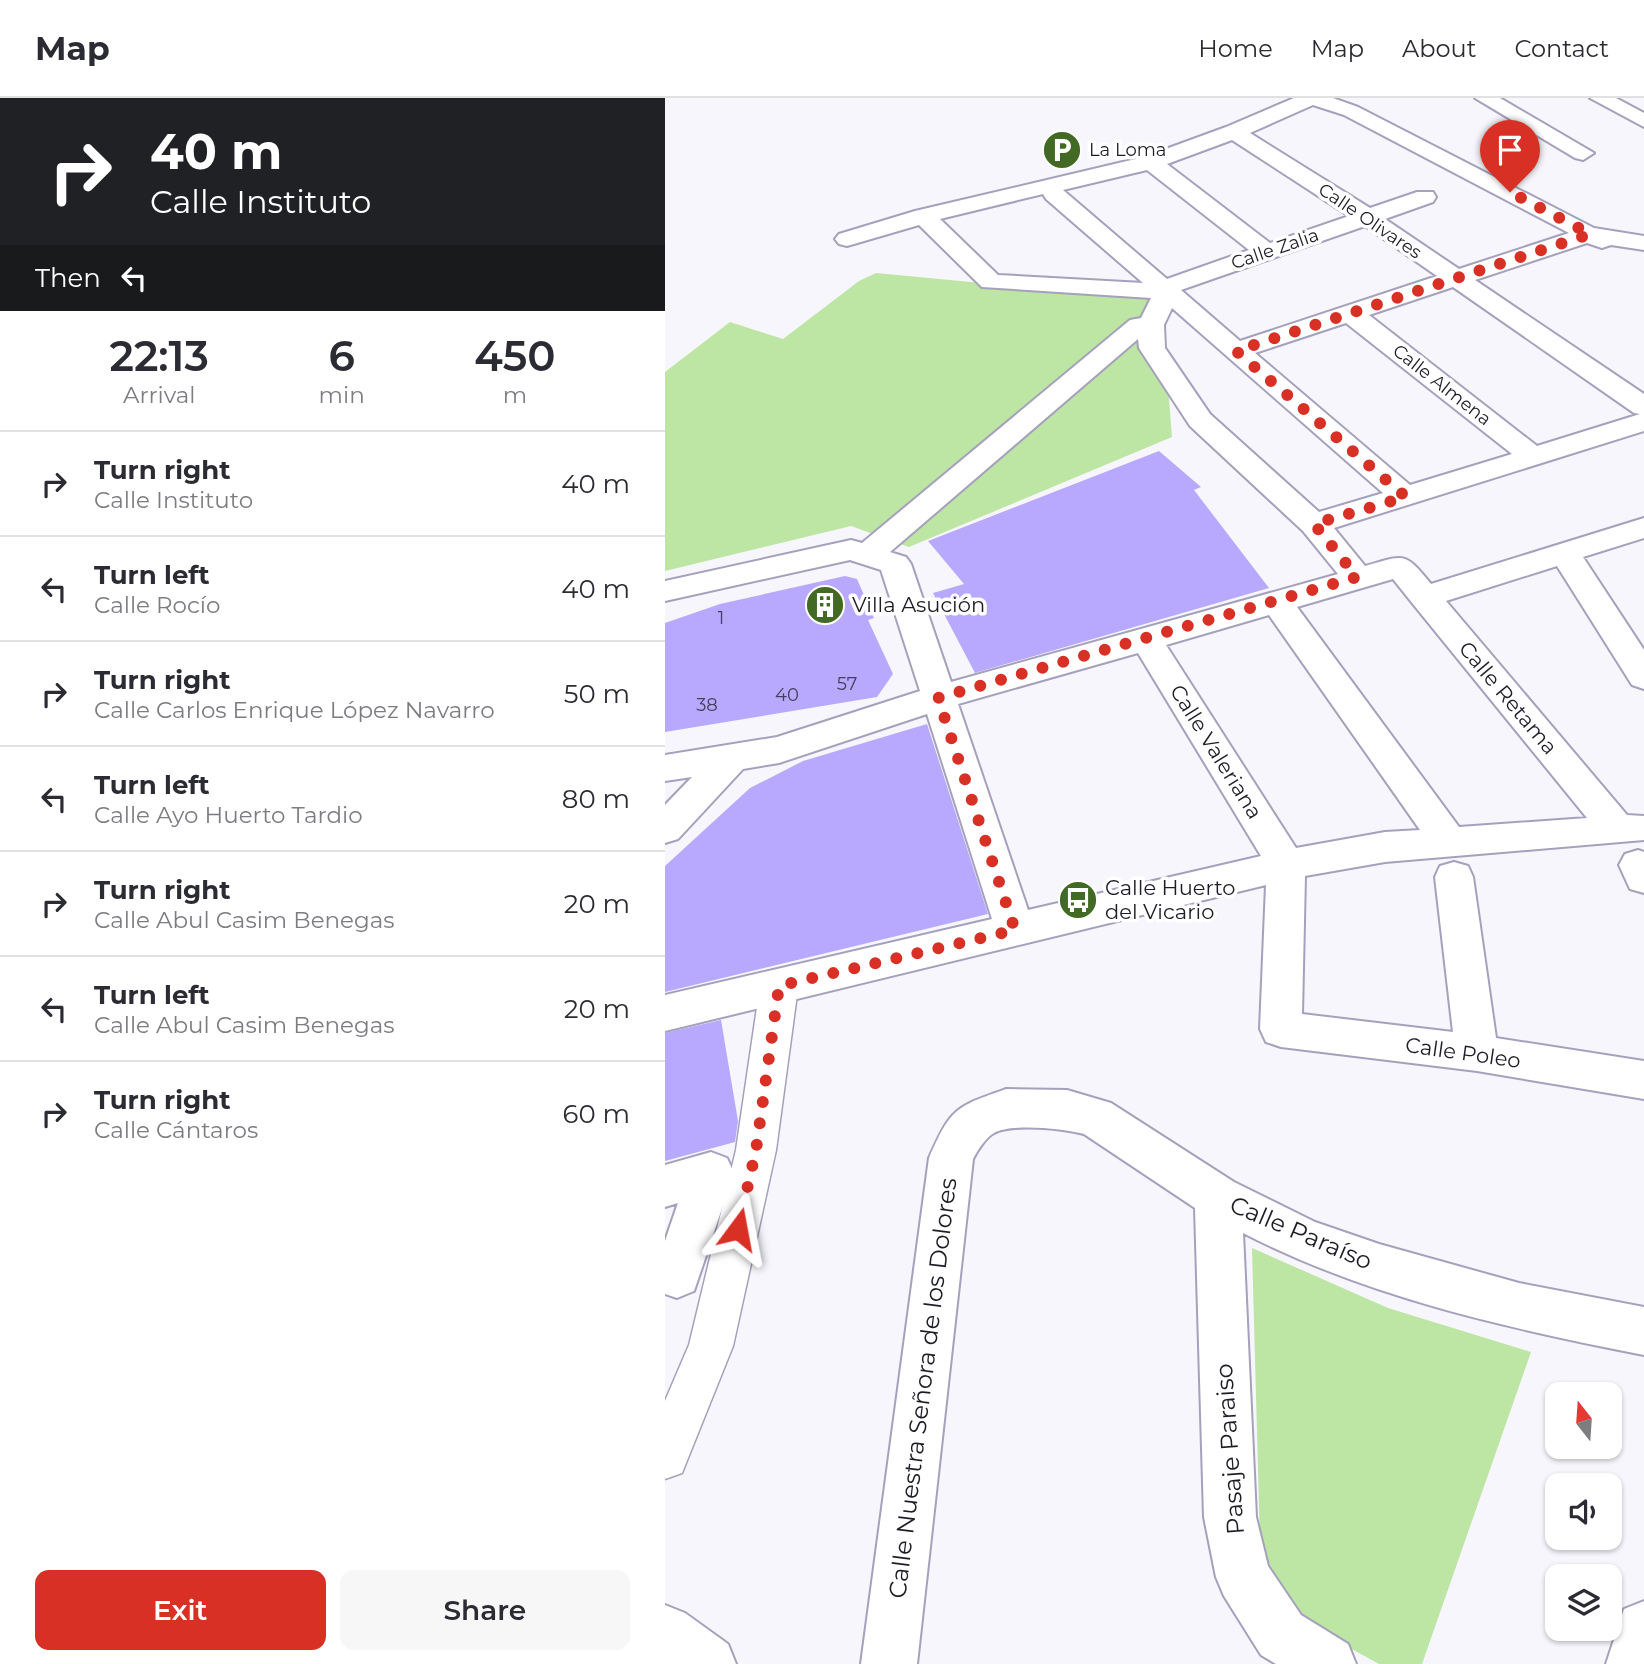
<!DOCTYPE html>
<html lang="en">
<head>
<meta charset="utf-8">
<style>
  :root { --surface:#fff; --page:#f7f7f7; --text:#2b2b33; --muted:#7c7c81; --line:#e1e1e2; --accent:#d93025 }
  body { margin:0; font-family:Montserrat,sans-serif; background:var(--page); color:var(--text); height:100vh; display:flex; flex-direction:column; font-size:26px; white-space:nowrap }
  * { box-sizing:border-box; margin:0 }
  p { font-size:23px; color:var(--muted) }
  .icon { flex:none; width:38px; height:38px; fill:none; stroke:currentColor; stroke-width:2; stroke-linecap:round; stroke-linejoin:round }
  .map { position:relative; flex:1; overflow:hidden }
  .drawer { display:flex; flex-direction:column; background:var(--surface); width:665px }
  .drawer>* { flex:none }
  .hud { background:#202124; color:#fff; overflow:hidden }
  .needle { width:46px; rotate:343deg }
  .fabs { position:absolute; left:880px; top:1284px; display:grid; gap:14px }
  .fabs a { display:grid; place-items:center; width:77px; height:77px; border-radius:14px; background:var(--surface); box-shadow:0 2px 5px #0004; font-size:35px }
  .pin { position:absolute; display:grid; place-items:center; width:60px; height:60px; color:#fff; margin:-72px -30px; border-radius:50% 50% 50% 0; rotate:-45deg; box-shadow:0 0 7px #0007 }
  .pin .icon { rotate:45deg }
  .me { position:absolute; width:77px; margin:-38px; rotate:13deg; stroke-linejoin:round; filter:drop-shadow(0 0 5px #0008) }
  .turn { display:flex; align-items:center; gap:24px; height:147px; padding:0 35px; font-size:32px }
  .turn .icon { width:91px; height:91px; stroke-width:2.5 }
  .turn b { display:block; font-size:49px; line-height:60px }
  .then { display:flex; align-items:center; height:66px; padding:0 35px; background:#0003; gap:14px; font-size:26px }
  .eta { display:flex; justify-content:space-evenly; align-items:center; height:119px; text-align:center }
  .eta b { font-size:42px; font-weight:600; line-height:49px }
  .primary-button { display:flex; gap:14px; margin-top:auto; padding:14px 35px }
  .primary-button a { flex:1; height:80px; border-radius:14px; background:var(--accent); color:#fff; font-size:28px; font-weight:600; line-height:80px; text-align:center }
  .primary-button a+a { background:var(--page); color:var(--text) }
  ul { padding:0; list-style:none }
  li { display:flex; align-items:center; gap:21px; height:105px; padding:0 35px; border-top:2px solid var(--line) }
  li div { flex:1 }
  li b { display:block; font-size:26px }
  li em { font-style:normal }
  header { display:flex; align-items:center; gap:42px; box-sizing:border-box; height:98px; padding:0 35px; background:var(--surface); border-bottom:2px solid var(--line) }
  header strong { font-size:33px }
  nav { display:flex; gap:38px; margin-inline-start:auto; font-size:24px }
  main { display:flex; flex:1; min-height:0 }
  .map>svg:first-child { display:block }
</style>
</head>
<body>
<header>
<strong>Map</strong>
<nav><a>Home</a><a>Map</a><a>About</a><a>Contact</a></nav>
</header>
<main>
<section class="drawer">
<div class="hud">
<div class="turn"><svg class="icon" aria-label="right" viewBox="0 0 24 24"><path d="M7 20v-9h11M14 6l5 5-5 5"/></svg><div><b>40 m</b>Calle Instituto</div></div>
<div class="then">Then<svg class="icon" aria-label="left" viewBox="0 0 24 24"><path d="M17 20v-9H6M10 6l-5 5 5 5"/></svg></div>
</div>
<div class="eta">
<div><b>22:13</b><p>Arrival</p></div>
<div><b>6</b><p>min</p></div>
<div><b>450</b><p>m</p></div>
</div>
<ul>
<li><svg class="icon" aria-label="right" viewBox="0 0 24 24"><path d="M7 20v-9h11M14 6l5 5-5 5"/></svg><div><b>Turn right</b><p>Calle Instituto</p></div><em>40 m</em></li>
<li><svg class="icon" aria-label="left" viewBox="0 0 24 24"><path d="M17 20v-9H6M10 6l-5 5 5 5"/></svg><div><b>Turn left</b><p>Calle Rocío</p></div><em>40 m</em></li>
<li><svg class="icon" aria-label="right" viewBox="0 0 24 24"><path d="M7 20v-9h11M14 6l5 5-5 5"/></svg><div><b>Turn right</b><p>Calle Carlos Enrique López Navarro</p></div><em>50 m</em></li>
<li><svg class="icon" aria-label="left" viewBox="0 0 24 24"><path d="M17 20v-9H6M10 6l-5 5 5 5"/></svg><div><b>Turn left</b><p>Calle Ayo Huerto Tardio</p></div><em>80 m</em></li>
<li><svg class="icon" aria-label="right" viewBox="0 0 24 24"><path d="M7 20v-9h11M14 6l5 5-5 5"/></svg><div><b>Turn right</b><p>Calle Abul Casim Benegas</p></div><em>20 m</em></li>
<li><svg class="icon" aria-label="left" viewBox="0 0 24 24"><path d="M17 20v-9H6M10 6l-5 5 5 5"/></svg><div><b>Turn left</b><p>Calle Abul Casim Benegas</p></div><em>20 m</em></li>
<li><svg class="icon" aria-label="right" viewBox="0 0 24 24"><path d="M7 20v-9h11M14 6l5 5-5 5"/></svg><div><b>Turn right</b><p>Calle Cántaros</p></div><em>60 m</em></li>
</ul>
<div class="primary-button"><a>Exit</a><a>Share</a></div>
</section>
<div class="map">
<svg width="979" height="1566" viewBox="0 0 979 1566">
  <rect width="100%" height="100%" fill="#f7f6fc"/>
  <!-- green -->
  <path fill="#bde5a3" d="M211 175 485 201 474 227V250L503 288 507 339 244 449 186 428 0 473V274L65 224 118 241 194 183Z
    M587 1150 723 1210 866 1254 757 1566H714L652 1532 618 1497 595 1445Z"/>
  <!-- building -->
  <path fill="#b8a9fe" d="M494 353 536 389 529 392 604 490 310 575 268 495 299 486 263 443Z
    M180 478 192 481 209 520 203 522 228 576 212 599 0 634V525L55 506Z
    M262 626 323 816 0 894V768L85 690 138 663Z
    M56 922 73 1023 70 1044 0 1063V935Z"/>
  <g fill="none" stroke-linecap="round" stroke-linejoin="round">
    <!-- pedestrian casing -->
    <g stroke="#a5a1bc" stroke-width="3">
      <path id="pedestrian" d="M114 873 127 878 133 889 111 1052 68 1248 17 1375 0 1381V1303L24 1247 71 1052 95 889 101 878Z"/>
    </g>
    <!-- minor casing -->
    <g stroke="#a5a1bc" stroke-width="4">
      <path id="minor" d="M629 0H668L693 9 929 130 979 138V152L946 147 937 150 922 145 810 182 979 296V333L669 430 700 468C740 457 739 453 766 486L979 420V440L918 459 979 552V591L967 587 892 468 781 503 962 717 979 718V742L720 764 640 778 637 916 788 934 770 779 775 768 789 764 803 768 808 779 831 940 979 963V1001L812 973 616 949 601 944 595 931 601 787 0 933V897L327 821 262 616 114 665 78 671 13 741 0 745V707L27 679 0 683V657L112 639 255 593 216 472 185 462 0 503V483L186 442 197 445 465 222 476 220 486 200 317 189 254 127 182 148 174 146 170 141 174 136 250 113 479 59 561 29ZM648 7 679 17 904 135 794 171 720 121 768 104 771 99 768 94H752L705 110 585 35ZM567 42 684 118 605 145 502 66ZM482 72 584 152 502 181 398 92ZM378 96 381 101 478 185 333 177 275 121ZM700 128 772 178 575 243 516 192ZM788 189 969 315 975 316 872 348 704 217ZM507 210 718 395 654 414 545 316 500 250 499 227ZM681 225 847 356 745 387 590 255ZM473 241 474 250 525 328 638 433 673 476 286 584 246 466 241 459 225 454ZM728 481 748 506 922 720 794 729 632 509ZM604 517 755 732 720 734 631 750 501 547ZM473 555 596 758 363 812 293 606Z
        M810 0H835L929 55 918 62 910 60Z
        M925 0H951L979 15V29Z
        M973 752 979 754V795L965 791 954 767 960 756Z
        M341 991 402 992 446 1005 569 1084 650 1124 714 1146 854 1185 979 1209V1257C841 1230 703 1199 578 1135L591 1419 603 1468 636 1517 683 1546 691 1566H611L596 1557 559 1498 551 1479 539 1419 530 1110 419 1036C399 1031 347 1025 329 1035 321 1039 312 1053 308 1061L252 1566H196L264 1060C286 1010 290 1009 341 991Z
        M46 1054 62 1060 69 1075 29 1193 12 1200 0 1196V1143L13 1105 0 1109V1067Z
        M979 1503V1566H941L959 1511Z
        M0 1507 20 1515 63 1546 71 1566H0Z"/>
    </g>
    <!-- pedestrian -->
    <use href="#pedestrian" fill="#fff" fill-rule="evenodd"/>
    <!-- minor -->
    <use href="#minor" fill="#fff" fill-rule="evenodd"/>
  </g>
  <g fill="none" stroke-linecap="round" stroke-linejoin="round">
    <!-- route -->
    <path stroke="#d93025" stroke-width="12" stroke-dasharray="0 21.6" d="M73 1131 91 1052 114 888 350 832 273 600 692 479 649 426 741 399 571 253 925 136 845 94"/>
  </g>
  <!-- icons -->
  <defs>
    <g id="parking-disc" transform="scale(2.0125)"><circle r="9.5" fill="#436a25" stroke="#fff"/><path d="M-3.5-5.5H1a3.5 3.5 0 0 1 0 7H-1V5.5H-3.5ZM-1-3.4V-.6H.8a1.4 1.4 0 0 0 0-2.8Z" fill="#fff"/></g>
    <g id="building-disc" transform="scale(2.0125)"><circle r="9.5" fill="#436a25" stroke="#fff"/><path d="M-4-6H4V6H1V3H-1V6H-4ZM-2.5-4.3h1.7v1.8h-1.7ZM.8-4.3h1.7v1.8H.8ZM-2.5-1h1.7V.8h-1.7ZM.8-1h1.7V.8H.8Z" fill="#fff"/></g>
    <g id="bus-disc" transform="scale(2.0125)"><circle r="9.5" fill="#436a25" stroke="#fff"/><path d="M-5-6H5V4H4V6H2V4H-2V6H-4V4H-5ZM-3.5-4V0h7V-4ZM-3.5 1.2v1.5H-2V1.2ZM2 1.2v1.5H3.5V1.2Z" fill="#fff"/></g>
  </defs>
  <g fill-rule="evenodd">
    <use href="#parking-disc" x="397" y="52"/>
    <use href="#building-disc" x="160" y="507"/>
    <use href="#bus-disc" x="413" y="802"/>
  </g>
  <g text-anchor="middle" stroke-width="7" stroke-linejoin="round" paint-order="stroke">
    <!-- far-poi labels -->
    <g font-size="18" fill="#1e1c26" stroke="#fff" text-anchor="start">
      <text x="424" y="58">La Loma</text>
    </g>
    <!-- far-street labels -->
    <g font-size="18" fill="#1e1c26" stroke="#fff">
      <text transform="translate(705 123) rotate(34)" y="6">Calle Olivares</text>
      <text transform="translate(610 151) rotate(-19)" y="6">Calle Zalia</text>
      <text transform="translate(777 287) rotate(38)" y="6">Calle Almena</text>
    </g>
    <!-- number labels -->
    <g font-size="18" fill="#443f5c">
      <text x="56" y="526">1</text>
      <text x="182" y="592">57</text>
      <text x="122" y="603">40</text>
      <text x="42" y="613">38</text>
    </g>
    <!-- poi labels -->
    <g font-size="21" fill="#1e1c26" stroke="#fff" text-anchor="start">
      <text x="187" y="514">Villa Asución</text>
      <text x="440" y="797">Calle Huerto<tspan x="440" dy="24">del Vicario</tspan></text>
    </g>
    <!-- street labels -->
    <g font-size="21" fill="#1e1c26" stroke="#fff">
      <text transform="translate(843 600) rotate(50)" y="7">Calle Retama</text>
      <text transform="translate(551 654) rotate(58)" y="7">Calle Valeriana</text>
      <text transform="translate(798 955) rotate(8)" y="7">Calle Poleo</text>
    </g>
    <!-- near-street labels -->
    <g font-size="24" fill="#1e1c26" stroke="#fff">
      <text transform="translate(636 1135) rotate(23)" y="8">Calle Paraíso</text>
      <text transform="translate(258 1290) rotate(-83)" y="8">Calle Nuestra Señora de los Dolores</text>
      <text transform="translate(565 1351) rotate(-94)" y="8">Pasaje Paraiso</text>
    </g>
  </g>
</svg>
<div class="fabs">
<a><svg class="needle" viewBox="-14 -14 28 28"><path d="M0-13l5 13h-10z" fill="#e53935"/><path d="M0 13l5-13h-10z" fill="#7c7c81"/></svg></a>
<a><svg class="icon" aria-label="sound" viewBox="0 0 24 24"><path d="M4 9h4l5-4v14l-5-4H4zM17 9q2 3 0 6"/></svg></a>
<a><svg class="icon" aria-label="layers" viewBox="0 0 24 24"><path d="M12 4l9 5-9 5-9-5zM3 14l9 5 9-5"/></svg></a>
</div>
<div class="pin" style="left:845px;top:94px;background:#d93025"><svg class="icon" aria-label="arrive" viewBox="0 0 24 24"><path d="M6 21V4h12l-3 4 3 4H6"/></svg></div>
<svg class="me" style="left:73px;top:1131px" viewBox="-20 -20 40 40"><path d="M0-17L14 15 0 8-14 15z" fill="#d93025" stroke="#fff" stroke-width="4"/></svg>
</div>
</main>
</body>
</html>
